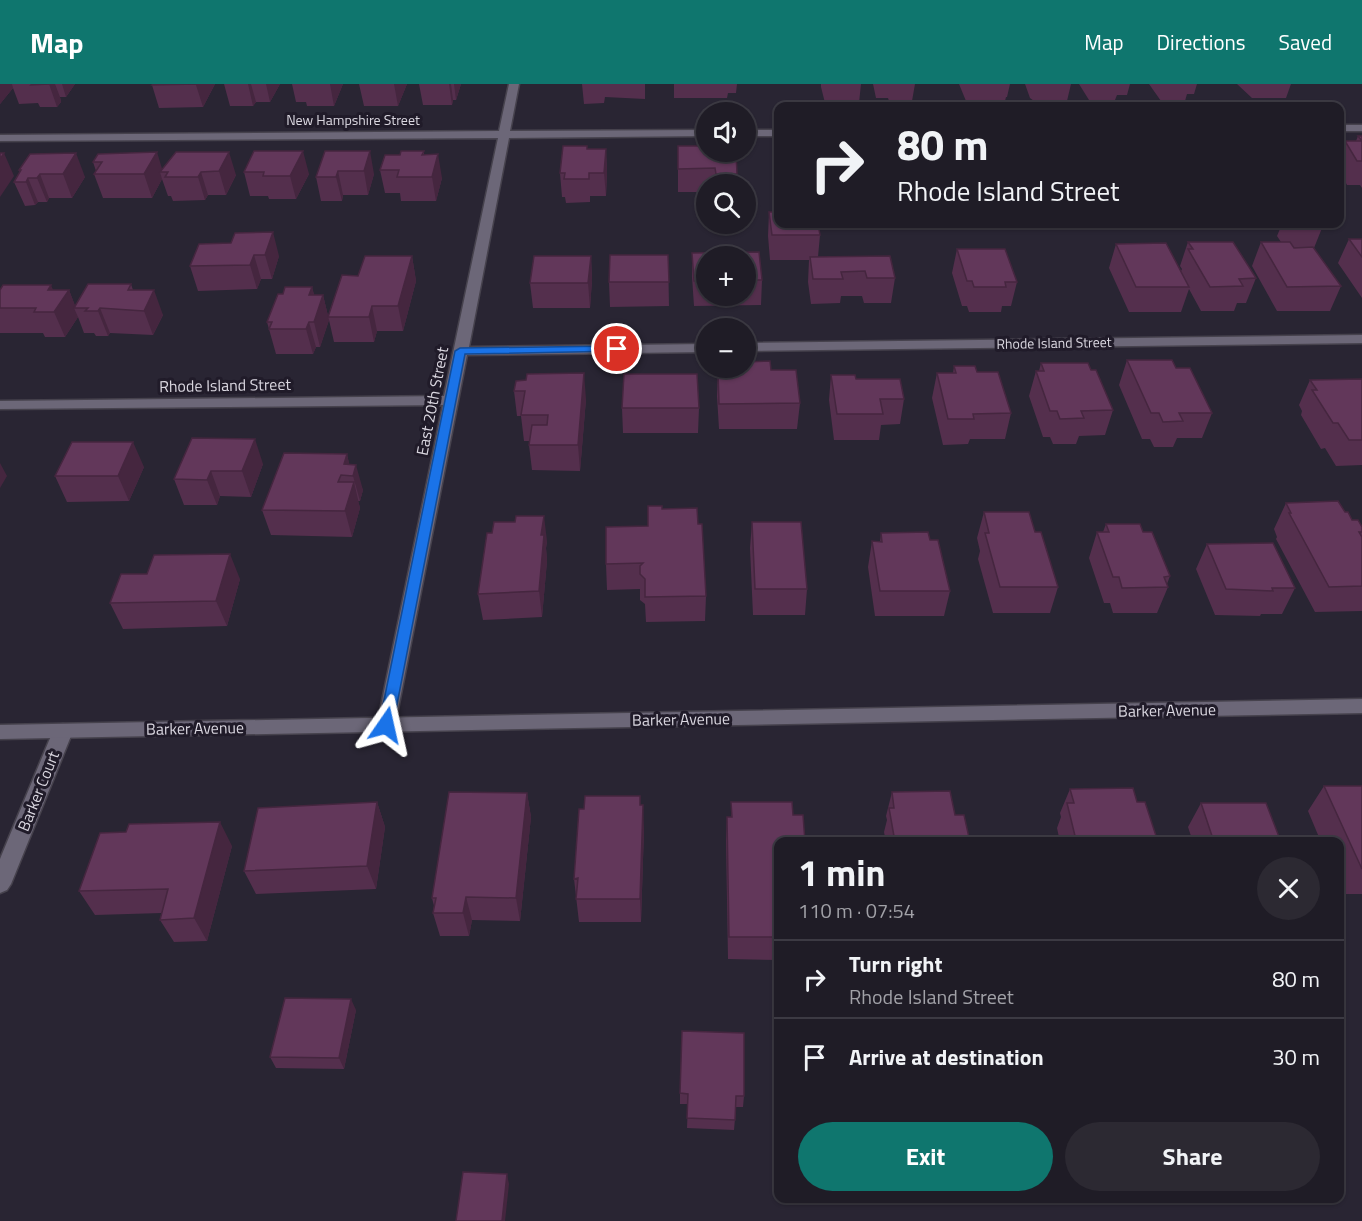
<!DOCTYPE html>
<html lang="en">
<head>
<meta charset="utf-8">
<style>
  :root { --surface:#1f1c26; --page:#2c2932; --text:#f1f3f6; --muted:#a1a1a7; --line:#3c3a43; --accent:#0f766e }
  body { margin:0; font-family:"Titillium Web",sans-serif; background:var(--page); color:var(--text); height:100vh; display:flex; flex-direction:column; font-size:22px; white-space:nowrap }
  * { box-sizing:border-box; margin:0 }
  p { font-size:20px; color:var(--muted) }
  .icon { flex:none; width:33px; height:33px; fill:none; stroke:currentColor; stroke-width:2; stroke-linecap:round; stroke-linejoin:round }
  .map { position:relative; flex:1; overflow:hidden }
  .sheet { position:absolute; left:774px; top:753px; width:570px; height:366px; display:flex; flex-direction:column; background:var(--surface); border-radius:12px; box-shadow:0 2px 4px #0004,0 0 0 2px var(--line) }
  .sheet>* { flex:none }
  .top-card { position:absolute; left:774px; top:18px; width:570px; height:126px; border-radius:12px; box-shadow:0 2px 4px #0004,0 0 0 2px var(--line); background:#1f1c26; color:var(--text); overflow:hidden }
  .fabs { position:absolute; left:696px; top:18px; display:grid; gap:12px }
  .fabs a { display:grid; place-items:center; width:60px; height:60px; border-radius:50%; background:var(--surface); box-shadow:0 2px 4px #0004,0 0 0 2px var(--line); font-size:30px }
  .pin { position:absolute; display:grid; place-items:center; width:51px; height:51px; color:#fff; margin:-26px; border:3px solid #fff; border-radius:50%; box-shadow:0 2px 6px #0007 }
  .me { position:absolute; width:66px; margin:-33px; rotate:11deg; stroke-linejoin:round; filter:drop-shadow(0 0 4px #0008) }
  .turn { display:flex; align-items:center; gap:21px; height:126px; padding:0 24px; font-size:27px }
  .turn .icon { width:78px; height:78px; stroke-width:2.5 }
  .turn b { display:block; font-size:42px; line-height:51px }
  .round { display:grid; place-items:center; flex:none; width:63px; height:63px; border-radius:32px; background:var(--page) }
  .summary { display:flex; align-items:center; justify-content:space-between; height:102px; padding:0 24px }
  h1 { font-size:36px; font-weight:700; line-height:45px }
  .cta { display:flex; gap:12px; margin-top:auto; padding:12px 24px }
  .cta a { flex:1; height:69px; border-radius:36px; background:var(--accent); color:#fff; font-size:24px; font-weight:700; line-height:69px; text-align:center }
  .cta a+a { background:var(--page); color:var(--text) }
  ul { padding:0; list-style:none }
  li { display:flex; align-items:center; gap:18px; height:78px; padding:0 24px; border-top:2px solid var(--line) }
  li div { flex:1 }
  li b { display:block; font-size:22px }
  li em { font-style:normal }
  header { display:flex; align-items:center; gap:36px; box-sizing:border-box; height:84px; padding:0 30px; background:var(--accent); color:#fff }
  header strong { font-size:28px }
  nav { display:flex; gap:33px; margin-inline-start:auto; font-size:21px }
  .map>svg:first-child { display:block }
</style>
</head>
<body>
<header>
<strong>Map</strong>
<nav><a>Map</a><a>Directions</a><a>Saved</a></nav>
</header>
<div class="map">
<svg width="1362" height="1137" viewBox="0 0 1362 1137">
  <rect width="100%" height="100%" fill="#292533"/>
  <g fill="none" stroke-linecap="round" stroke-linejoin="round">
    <!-- street casing -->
    <g stroke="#46424d" stroke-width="3">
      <path id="street" d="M509 0H519L510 47 706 46V52L509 54 469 263 706 260V268L467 271 395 641 393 646 386 648 379 646 377 641 443 321 0 325V317L444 312 498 54 0 57V51L499 47Z
        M1340 41H1362V47H1340Z
        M746 46H778V52H746Z
        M1362 251V259L746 267V259Z
        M63 640 70 642 73 647 11 800 7 806 0 809V775L53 647 56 642Z"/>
    </g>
    <!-- secondary casing -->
    <g stroke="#46424d" stroke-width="3">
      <path id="secondary" d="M1362 615V629L0 655V641Z"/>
    </g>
    <!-- street -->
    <use href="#street" fill="#6c6778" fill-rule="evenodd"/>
    <!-- secondary -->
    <use href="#secondary" fill="#6c6778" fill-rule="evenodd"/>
  </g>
  <!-- wall -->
  <path fill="#542f4d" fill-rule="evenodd" d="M0 0H75L66 13H60L61 18 57 23H40L38 19 19 20 13 4 0 20Z
    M215 0 203 23 159 24 152 1Z
    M224 0H280L270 18H256L253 22H230Z
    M292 0H343L334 22H307L306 18H296Z
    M359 0H407L398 22H364Z
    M419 0H461L456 16H453L452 21H423Z
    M582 0H645V15L605 13 604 19 584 20Z
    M674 0H737L736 9H728L727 14H674Z
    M821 0H861L859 19H825L821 3Z
    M873 0H915L912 17H889L888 14H876Z
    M959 0H1010L1007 13H1006L1005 17H966Z
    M1025 0H1071L1067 17H1034L1030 14Z
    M1079 0H1130L1127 11H1117L1115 16H1089Z
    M1149 0H1197L1194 10H1187L1185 17H1161Z
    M1237 0H1291L1286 14H1252Z
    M1358 52H1362V104L1360 101H1347L1340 88V69L1345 57H1356Z
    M678 62 737 90V100H706V108H678Z
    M587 65H606L607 88 606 112H590V118L566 119 565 113H562L560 89Z
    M254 67 309 90 296 115H269L268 112H250L244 88Z
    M325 67 374 90 368 111H343L342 117H321L316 93Z
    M424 67V71L442 94 436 117H401L400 109H385L380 86 400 71Z
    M176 68 236 91 226 111H208L205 116 173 117 171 112H168L162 95 152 114H103L94 90 96 87 93 78 98 70 162 85Z
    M30 70 85 93 72 114H49L47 118H38L35 121 25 122 14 98 20 89 19 86Z
    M769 128 820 151 818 173 895 194 891 219H864L862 212H841L840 219 811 220 808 198 809 176H770L768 152Z
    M1282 140H1318L1322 144 1314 164 1341 202 1330 227H1277L1252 182 1261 158H1281L1277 152Z
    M1349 155H1362V214L1338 179Z
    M1188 158 1256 194 1246 219H1237L1234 227H1201L1189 205 1181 228H1129L1109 184 1116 160 1181 187 1182 185 1180 182Z
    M199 160 279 172 272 195H261L257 205 198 207 190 182Z
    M957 165 1017 198 1011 222H1002L1001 228H969L967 222H962L952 189Z
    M759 168 762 196 761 221 694 222 692 193V169ZM706 172H746V212H706Z
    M668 171 669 222 610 223 609 198Z
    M412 172 416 197 403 247H377L374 258H334L329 236 320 263H316L313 270H276L267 238 283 210 312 203 314 211H323L328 232 358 192Z
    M591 172 592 196 590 224H533L530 199Z
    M131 200 133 206 163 231 153 251 110 249 108 252H96L94 249H84L78 233 65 253H45L43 249H0V206H69L75 222Z
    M1127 276 1176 284 1212 329 1202 354H1177L1173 363H1154L1150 355H1142L1119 301Z
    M1041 279 1091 286 1113 326 1105 351 1079 352 1076 360H1053L1050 353H1043L1029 312 1036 287H1039Z
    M954 282 977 288 1011 329 1005 355H970L968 360 943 361 932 314 937 289H953Z
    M771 286 800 319 797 345H719L717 312 718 287Z
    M831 291 856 295 904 315 900 340 881 341 879 356H834L829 316Z
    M1362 295V381L1336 382 1325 364 1321 365 1301 331 1302 327 1299 321 1310 296Z
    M516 297 586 315 580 387 532 386 529 361 530 357H524L521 332H517L514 307Z
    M622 324H699L698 349H623Z
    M192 354 263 380 251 413 220 412 217 421H184L174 395Z
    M347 370 349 380 363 406 360 417H358L360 424 352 453 271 451 262 426Z
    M144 383 129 417 67 418 55 392Z
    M1286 419 1352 436 1362 443V527L1315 528 1276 455 1277 453 1274 445Z
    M662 425 698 440 706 512 705 537 646 538 645 520 640 516V505L607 506 606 480 648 442Z
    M984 428 1035 448 1058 503 1050 529H993L978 475 980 467 977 454Z
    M752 438 807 505 805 531H753L750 464Z
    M1106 440 1143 448 1170 492 1167 500 1168 503 1157 529H1113L1110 519H1104L1089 474 1097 448H1103Z
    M881 449 930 456 950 507 944 532H875L868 483 872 457 880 458Z
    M547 457 546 464 547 477 542 533 483 536 478 510Z
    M1207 460 1295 504 1282 530H1261L1260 532 1215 531 1196 485Z
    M240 495 227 542 123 545 110 519Z
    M1324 702H1362V810H1345L1340 798V758H1321L1308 727Z
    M1070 705 1137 718 1158 758H1060L1057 744 1061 733 1060 729Z
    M892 708 955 731 970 758H886L884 748 887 736 886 732Z
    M527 709 531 733 520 837 472 836 469 852H440L433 829 434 822 432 814Z
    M377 718 385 743 376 805 256 810 244 787Z
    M731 718 793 731 778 758V876L728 875 726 757 727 733H731Z
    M1201 719 1281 758H1193L1188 743Z
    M640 721 644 745 641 838H579L574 795Z
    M232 762 207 857 174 858 160 836 162 829 95 831 79 807Z
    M356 926 344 985 276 984 270 973Z
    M680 1009 744 1012 743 1023H736L734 1046 687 1044 688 1020H680Z"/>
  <!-- shaded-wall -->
  <path fill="#45263f" d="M0 0H12L13 4 0 20Z
    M49 0H55L60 13 61 18 57 23Z
    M62 0H75L66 13Z
    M197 0H215L203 23 196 1Z
    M248 0H251L256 18 253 22Z
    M266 0H280L270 18Z
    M330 0H343L334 22Z
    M394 0H407L398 22Z
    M449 0H451L453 16 452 21Z
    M454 0H461L456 16Z
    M606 65 607 88 606 112 604 89Z
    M303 67 309 90 296 115 290 92Z
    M370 67 374 90 368 111 364 87Z
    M157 68 163 88H160L162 95 152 114 144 90Z
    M229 68 236 91 226 111 219 87Z
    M4 69 14 92 0 113V75Z
    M76 69 85 93 72 114 63 90Z
    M438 70 442 94 436 117 432 93Z
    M338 87 343 111 342 117 336 93Z
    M201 88 208 111 205 116 198 93Z
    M40 90 49 114 47 118 37 94Z
    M28 94 38 118 35 121 26 98Z
    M273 148 279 172 272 195 265 171Z
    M254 171 261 195 257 205 250 181Z
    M412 172 416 197 403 247 398 222Z
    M591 172 592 196 590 224 588 199Z
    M51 201 59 220 69 206 76 224H74L78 233 65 253 54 228 48 206Z
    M312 203 318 226 323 211 329 236 320 263 314 238 309 211Z
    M154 206 163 231 153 251 144 227Z
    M372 222 377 247 374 258 369 233Z
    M100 224 110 249 108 252 98 227Z
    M309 238 316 263 313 270 306 245Z
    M584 289 586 315 580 387 578 361Z
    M255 355 263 380 251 413 242 387Z
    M133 358 144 383 129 417 118 392Z
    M347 370 352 392 344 380Z
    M0 379 7 392 0 404Z
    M356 381 363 406 360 417 353 392Z
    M211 387 220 412 217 421 207 396Z
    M354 398 360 424 352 453 345 427Z
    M544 432 547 457 546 464 547 477 542 533 539 507 541 451Z
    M230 470 240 495 227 542 216 517Z
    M527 709 531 733 520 837 516 814Z
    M377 718 385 743 376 805 367 782Z
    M643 721 644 745 641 838 640 815Z
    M220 738 232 762 207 857 194 834Z
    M466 813 472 836 469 852 463 829Z
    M351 915 356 926 344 985 339 974Z
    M507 1090 509 1100 505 1137H502Z"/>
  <!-- building -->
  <path fill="#62375a" stroke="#45263f" stroke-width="1.5" d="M32 0H49L31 1Z
    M153 0H197L152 1Z
    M1358 52H1362V77H1357L1345 57H1362Z
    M563 62H587V65H606L604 89H589V95H564L565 89H560Z
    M678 62H706V68H736L737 90H716L715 84 678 85Z
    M254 67H303L290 92H263L264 88H244Z
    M325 67H370L364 87H338L336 93H316Z
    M401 67H424L422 71 438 70 432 93H397L399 86H380L385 71H400Z
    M157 68 144 90H94L102 78H93L98 70Z
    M176 68H229L219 87 201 88 198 93H165L168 88H160Z
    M0 69H4L0 75Z
    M76 69 63 90H40L37 94H28L26 98H14L21 86H19L30 70Z
    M769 128H778V140H818L820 151H772Z
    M1295 140H1318L1322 144H1299Z
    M273 148 265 171H254L250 181 190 182 199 160 231 159 235 149Z
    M1349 155H1362V173Z
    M1188 158H1233L1256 194 1239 195 1243 202 1210 203 1188 165H1193Z
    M1261 158H1290L1294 164 1313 163 1341 202 1287 203Z
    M1166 159 1189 203H1136L1116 160Z
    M957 165H1005L1017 198H1005L1006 203H974L972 197H967Z
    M759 168 762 196H746V172H706V197H694L692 169Z
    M610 171H668L669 198H609Z
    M365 172H412L398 222H372L369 233H328L342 191 358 192Z
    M534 172H591L588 199H530Z
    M890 172 895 194H867L865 187 841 188 843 195H813L810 173Z
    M88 200H131L128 206H154L144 227 100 224 98 227H85L88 224H74Z
    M3 201H51L48 206H69L54 228H34L36 224H0V206Z
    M285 203H312L309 211H323L314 238H309L306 245H269L272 238H267L278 210H283Z
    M1127 276H1172L1176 284H1190L1212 329H1179L1183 337 1163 338 1159 329H1151Z
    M770 277 771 286H796L800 319 719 320 718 287H737V284H746V278Z
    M1041 279H1088L1091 286H1096L1113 326 1081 327 1084 334 1060 335 1057 327H1050L1036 287H1044Z
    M954 282H975L977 288H998L1011 329 973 330 974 335H948L937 289H956Z
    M584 289 578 361H529L532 341H547L548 331H521L525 307H514L516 297 526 296 527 290Z
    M624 290H697L699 324H622Z
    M831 291H855L856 295H900L904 315H880L883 330H837Z
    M1362 295V356H1349L1338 339H1333L1312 306H1317L1310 296Z
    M192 354 255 355 242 387H211L207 396 174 395Z
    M72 358H133L118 392H55Z
    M284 369 347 370 344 380 356 381 353 392 341 391 338 398H354L345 427 262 426Z
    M1338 417 1345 428H1348L1352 436H1358L1362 443V448H1359L1362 453V502L1329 503 1289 429H1291L1286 419Z
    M648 422H662V425L697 424 698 440H702L706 512 645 513V495L640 490V482L643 479 606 480V443L648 442Z
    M984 428H1029L1035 448H1041L1058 503H1000L985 449H989Z
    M516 432H544L541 451H544L539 507 478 510 487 449H492L494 438H515Z
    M752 438H801L807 505H755Z
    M1106 440H1140L1143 448H1152L1170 492 1164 493 1168 503 1122 504 1119 493H1113L1097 448H1109Z
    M928 448 930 456H938L950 507H880L872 457 882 458 881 449Z
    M1273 459 1295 504H1272L1273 507 1226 505 1207 460Z
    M230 470 216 517 110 519 121 490H147L154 471Z
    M1324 702H1362V785Z
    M1133 704 1137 718H1145L1158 758H1072V757L1076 756 1067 719H1074L1070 705Z
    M950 707 955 731H964L970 758H895L889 724H894L892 708Z
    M449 708 527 709 516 814 466 813 463 829H433L436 814H432Z
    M585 712H640V721H643L640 815H576L578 794 574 795 579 725H584Z
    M377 718 367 782 244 787 258 724Z
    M731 718H792L793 731H803L805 758H778V853H729L727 733H732Z
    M1201 719H1266L1281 758H1214Z
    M220 738 194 834 160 836 168 805 79 807 100 749 126 748 129 740Z
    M285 914 351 915 339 974 270 973Z
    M682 947 744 949V1012H736L735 1036 687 1034 688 1010 680 1009Z
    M463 1088 507 1090 502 1137H456Z"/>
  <!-- route -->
  <path fill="#1a73e8" stroke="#114b97" stroke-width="1.5" d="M617 262 621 263V267L465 270 393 641 391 645H381L379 641 455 267 460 264Z"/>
  <g text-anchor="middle" stroke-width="6" stroke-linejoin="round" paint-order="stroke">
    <!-- far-street labels -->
    <g font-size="14" fill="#dad7e0" stroke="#201b29">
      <text x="353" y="41">New Hampshire Street</text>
      <text transform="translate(1054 259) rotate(-1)" y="5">Rhode Island Street</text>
    </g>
    <!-- street labels -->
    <g font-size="16" fill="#dad7e0" stroke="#201b29">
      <text transform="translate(225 301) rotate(-1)" y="6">Rhode Island Street</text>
      <text transform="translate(432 317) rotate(-79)" y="6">East 20th Street</text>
      <text transform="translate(1167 626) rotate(-1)" y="6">Barker Avenue</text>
      <text transform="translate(681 635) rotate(-1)" y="6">Barker Avenue</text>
      <text transform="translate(195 644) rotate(-1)" y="6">Barker Avenue</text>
      <text transform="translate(38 707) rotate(-68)" y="6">Barker Court</text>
    </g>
  </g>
</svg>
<div class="fabs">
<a><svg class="icon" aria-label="sound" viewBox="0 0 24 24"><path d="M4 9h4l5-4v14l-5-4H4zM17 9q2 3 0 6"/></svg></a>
<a><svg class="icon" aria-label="search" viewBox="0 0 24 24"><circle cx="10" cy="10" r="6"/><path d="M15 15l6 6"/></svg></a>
<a>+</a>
<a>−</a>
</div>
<div class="pin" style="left:617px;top:265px;background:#d93025"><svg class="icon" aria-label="arrive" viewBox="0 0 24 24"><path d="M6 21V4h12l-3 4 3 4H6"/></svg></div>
<svg class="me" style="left:386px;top:641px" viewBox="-20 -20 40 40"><path d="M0-17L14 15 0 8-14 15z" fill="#1a73e8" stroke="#fff" stroke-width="4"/></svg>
<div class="top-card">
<div class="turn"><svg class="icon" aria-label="right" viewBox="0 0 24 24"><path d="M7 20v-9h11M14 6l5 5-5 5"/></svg><div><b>80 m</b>Rhode Island Street</div></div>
</div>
<section class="sheet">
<div class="summary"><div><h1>1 min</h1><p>110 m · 07:54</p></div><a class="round"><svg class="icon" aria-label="close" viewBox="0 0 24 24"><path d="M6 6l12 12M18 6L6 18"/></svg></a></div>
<ul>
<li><svg class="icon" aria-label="right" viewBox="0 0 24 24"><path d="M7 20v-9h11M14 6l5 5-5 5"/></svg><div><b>Turn right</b><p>Rhode Island Street</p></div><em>80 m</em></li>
<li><svg class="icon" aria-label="arrive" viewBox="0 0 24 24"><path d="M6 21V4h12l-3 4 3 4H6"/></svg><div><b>Arrive at destination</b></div><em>30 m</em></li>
</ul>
<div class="cta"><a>Exit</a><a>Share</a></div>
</section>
</div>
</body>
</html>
